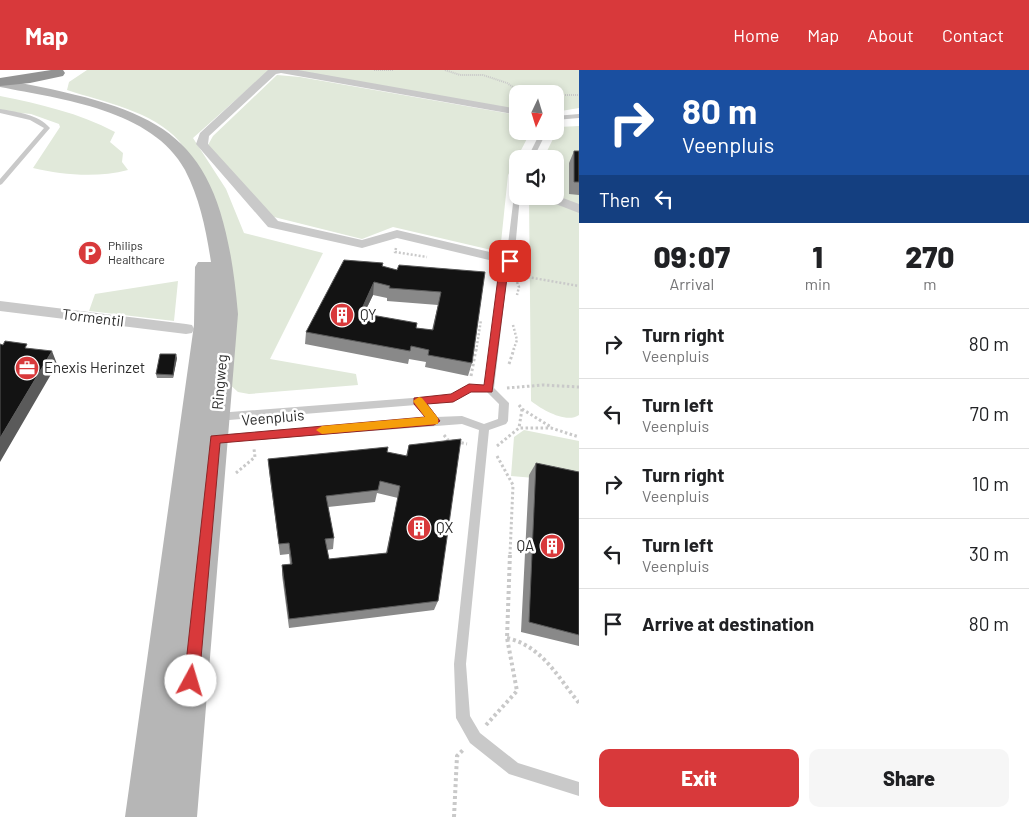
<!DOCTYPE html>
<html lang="en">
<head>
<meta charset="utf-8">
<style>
  :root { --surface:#fff; --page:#f6f6f6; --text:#202124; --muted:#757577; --line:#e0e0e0; --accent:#d8393b }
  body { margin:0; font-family:Barlow,sans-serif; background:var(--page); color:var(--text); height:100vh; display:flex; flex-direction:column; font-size:19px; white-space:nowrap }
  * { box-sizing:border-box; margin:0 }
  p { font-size:16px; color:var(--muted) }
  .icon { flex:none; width:28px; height:28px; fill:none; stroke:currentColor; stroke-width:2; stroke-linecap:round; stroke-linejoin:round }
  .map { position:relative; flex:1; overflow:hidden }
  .side { display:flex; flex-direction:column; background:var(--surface); width:450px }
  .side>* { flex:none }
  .banner { background:#1a4fa0; color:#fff; overflow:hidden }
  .needle { width:32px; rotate:184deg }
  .fabs { position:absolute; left:509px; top:15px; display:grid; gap:10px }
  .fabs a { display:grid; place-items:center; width:55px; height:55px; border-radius:10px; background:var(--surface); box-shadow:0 2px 8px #0003; font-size:25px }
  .pin { position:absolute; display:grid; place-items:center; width:42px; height:42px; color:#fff; margin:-21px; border-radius:10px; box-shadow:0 2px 8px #0006 }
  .me { position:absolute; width:55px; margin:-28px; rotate:6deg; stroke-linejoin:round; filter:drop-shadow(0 0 4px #0008) }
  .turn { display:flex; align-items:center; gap:18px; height:105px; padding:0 20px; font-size:22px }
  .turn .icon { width:65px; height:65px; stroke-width:2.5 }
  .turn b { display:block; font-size:35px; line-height:42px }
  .then { display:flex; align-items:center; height:48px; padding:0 20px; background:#0003; gap:10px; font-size:19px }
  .eta { display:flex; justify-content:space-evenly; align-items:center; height:85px; text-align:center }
  .eta b { font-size:30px; font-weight:800; line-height:35px }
  .button { display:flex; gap:10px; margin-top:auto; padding:10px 20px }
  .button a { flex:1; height:58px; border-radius:10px; background:var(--accent); color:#fff; font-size:20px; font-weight:800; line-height:58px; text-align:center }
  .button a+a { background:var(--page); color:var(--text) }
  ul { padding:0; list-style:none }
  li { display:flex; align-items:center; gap:15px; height:70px; padding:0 20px; border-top:1px solid var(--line) }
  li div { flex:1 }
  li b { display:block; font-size:19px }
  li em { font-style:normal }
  header { display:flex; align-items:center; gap:30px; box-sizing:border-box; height:70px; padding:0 25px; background:var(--accent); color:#fff }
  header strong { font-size:24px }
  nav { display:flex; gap:28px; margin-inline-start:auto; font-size:18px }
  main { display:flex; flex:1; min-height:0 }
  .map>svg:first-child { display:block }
</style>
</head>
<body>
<header>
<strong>Map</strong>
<nav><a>Home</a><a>Map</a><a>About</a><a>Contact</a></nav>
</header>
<main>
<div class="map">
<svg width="579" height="747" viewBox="0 0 579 747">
  <rect width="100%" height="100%" fill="#fff"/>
  <!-- green -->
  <path fill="#e1e9da" d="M87 0H269L193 68 226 119 244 163 323 183 270 289 356 304 358 315 249 324 238 322 226 311 229 253 192 91C188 84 184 77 179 71 153 41 103 32 67 20L69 12Z
    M291 0H579V38L555 42V24H518L517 40Z
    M277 5 300 7 517 45 518 61H531L508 105 500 182 393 157 362 169 270 146 208 75 213 66Z
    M0 26C40 34 79 43 115 62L110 72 123 83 122 92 128 100C97 108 63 105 33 98L60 57 59 54 31 44 0 41Z
    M579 56V345C566 354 541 339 531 331L529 126H555V89H543L559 57Z
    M178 211 174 251 89 241 95 224Z
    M524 360 579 371V417L546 409 511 406 514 367Z"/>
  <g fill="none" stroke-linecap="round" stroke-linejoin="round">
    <!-- path-far3 -->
    <path stroke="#c9c9c9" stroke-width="2" stroke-dasharray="1 1" stroke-linecap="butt" d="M374 0H394
      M445 0 460 5H483L507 13 523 24
      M555 25H579"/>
    <!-- path-far2 -->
    <path stroke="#c9c9c9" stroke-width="2.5" stroke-dasharray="2 2" stroke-linecap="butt" d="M396 178 395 182 427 187
      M516 205 579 216
      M517 212 519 217 517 225
      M513 255 517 270 513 281
      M476 281 481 250"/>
    <!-- path-far1 -->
    <path stroke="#c9c9c9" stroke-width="3" stroke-dasharray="2.5 2.5" stroke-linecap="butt" d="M509 294 514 279
      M471 306 476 279
      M507 318 543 315 579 317
      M519 335 522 339 519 358
      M522 339 551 357
      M444 365 448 370 467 374
      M497 376 519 358H551L579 367
      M497 386 513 415 510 484
      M236 403 255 387 254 379"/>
    <!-- path -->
    <path stroke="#c9c9c9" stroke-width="4" stroke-dasharray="3 3" stroke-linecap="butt" d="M507 568C542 576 557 606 579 633
      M486 655 517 621 507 568 510 483
      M454 747 457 686 463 680"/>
    <!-- lane -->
    <path fill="#c9c9c9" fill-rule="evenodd" d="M0 39C17 42 38 44 50 58L2 114 0 115V109L44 58 30 50 0 43Z
      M579 44V48L555 50V46Z
      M541 61H547L533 89H527Z
      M518 115V126H520L514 191 508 200 494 318 509 333 508 351 506 354 489 360 466 594 470 646 480 663 518 693 579 712V726L509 704 470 673 456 648 454 594 479 360 462 354 215 373 211 372 210 369 211 366 215 365 426 348 416 335 217 351 212 347 217 343 451 325 469 315H485L500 200 506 191 515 117ZM471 321 487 322 499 334 498 349 484 354 462 346 436 347 426 334 453 332Z"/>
    <!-- street -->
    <path fill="#c9c9c9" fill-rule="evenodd" d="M268 0H298L518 39V45L281 3 276 4 209 66 208 74 278 151 362 170 397 160 515 188 517 191 515 194 510 195 397 168 362 178 268 157 196 74 200 63Z
      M518 118V126L511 125 510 122 511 119Z
      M555 125 579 134V143L535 126Z
      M0 231 186 254 192 255 194 259 192 263 186 264 0 241Z"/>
    <!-- secondary -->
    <path fill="#b6b6b6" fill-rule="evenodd" d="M0 9C169 41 222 60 238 244L197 747H125L194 255 195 197 198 192H211C206 160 200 129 185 100 153 40 61 29 0 17Z"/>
    <!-- highway -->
    <path fill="#939393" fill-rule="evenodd" d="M51 0H63L65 3 63 6 30 13 0 16V8Z"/>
  </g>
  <!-- wall -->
  <path fill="#898989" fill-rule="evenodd" d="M574 81H579V125L569 124V93Z
    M383 193V197L397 200 485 202 472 293 468 306 425 297 426 292 409 289 408 294 305 274 306 262ZM373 225 387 228V231L438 235 432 260 416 258 364 244Z
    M177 288 173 308H157L156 304Z
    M409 375 438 531 434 540 289 558 282 505V495L290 494 289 484 280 485 269 401 268 389 387 382 406 386ZM377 423 398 428 386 483 329 489 327 480 333 479 334 468 328 437 375 432Z
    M536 393 579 402V576L521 562 529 405Z"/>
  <!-- shaded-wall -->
  <path fill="#5a5a5a" d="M374 212 373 225 358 256 360 243Z
    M52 281 57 294 0 392V368Z
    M176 284 177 288 173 308V305Z"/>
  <!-- building -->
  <path fill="#131313" stroke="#5a5a5a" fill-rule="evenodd" d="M574 81H579V112H574Z
    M344 190 383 193 382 196 397 200 399 195 485 202 472 293 428 285 429 280 411 276 410 281 306 262ZM374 212 390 216 389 218 441 222 433 260 416 258 417 253 360 243Z
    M5 271 27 274 25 278 52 281 0 368V274L3 275Z
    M160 284H176L173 305 156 304Z
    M461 369 438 531 289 549 282 495 292 494 289 473 279 474 268 389 388 377 387 382 407 386 409 375ZM380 411 400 416 387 483 329 489 325 469 334 468 326 426 378 420Z
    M536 393 579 402V565L529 552Z"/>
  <!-- route -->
  <path fill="#d8393b" stroke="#8c2526" d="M507 189 515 191 508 200 492 322H471L453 332 427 334 440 351 434 355 220 373 199 611 196 616 191 618 186 616 184 611 211 366 425 347 414 334V328L451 324 469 314 484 315 499 200Z"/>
  <!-- slow -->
  <path fill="#f59e0b" d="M419 327 422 328 438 348V354L322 364 316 360 322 356 425 347 413 331Z"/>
  <!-- icons -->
  <defs>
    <g id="parking-disc" transform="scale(1.25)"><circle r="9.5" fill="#d8393b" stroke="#fff"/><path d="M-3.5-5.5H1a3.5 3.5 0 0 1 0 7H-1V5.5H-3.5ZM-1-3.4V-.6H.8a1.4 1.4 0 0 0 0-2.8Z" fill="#fff"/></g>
    <g id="building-disc" transform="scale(1.25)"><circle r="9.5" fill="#d8393b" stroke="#fff"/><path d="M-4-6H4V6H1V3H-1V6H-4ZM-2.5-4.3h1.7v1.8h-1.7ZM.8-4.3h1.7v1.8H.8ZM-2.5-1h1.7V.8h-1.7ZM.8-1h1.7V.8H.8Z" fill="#fff"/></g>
    <g id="office-disc" transform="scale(1.25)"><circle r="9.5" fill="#d8393b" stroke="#fff"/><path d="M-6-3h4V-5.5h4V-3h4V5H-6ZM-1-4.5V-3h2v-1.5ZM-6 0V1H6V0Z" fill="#fff"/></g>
  </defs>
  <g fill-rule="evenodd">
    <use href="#parking-disc" x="90" y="183"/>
    <use href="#building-disc" x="342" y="245"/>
    <use href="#office-disc" x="27" y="298"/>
    <use href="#building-disc" x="419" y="458"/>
    <use href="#building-disc" x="552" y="476"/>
  </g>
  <g text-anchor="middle" stroke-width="5" stroke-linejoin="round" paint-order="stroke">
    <!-- far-poi labels -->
    <g font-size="12" fill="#2c2c2c" stroke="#fff" text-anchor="start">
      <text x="108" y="180">Philips<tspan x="108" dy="14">Healthcare</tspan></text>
    </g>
    <!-- poi labels -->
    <g font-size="15" fill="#2c2c2c" stroke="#fff" text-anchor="start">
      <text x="360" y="250">QY</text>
      <text x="44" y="303">Enexis Herinzet</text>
      <text x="436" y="463">QX</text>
      <text x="534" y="481" text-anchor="end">QA</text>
    </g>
    <!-- street labels -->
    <g font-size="15" fill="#2c2c2c" stroke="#fff">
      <text transform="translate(93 248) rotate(7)" y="5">Tormentil</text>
      <text transform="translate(220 312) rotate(-85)" y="5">Ringweg</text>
      <text transform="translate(273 348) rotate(-5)" y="5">Veenpluis</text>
    </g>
  </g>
</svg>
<div class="fabs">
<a><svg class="needle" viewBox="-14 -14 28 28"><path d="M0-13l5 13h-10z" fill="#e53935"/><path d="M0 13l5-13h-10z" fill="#757577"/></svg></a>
<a><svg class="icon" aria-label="sound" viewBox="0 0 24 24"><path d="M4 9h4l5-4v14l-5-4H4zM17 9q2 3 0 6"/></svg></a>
</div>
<div class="pin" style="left:510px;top:191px;background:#d93025"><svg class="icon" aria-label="arrive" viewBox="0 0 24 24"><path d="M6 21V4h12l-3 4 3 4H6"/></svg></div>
<svg class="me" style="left:191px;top:611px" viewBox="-20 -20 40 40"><circle r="19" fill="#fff"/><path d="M0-13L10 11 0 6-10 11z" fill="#d8393b"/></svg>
</div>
<section class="side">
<div class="banner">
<div class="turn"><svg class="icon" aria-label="right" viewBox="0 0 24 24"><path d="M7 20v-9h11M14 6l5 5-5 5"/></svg><div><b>80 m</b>Veenpluis</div></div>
<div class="then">Then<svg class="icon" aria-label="left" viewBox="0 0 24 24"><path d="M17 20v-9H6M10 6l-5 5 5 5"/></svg></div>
</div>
<div class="eta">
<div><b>09:07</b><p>Arrival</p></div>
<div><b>1</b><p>min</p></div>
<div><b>270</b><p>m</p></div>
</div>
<ul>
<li><svg class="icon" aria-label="right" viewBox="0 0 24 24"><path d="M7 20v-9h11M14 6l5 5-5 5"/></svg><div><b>Turn right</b><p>Veenpluis</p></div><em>80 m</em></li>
<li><svg class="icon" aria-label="left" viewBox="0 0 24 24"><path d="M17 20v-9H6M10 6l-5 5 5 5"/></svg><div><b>Turn left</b><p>Veenpluis</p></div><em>70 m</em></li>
<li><svg class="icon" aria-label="right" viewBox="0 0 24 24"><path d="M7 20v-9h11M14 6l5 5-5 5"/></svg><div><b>Turn right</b><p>Veenpluis</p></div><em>10 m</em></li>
<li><svg class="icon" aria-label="left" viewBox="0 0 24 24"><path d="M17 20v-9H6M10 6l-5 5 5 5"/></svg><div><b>Turn left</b><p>Veenpluis</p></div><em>30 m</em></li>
<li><svg class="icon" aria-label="arrive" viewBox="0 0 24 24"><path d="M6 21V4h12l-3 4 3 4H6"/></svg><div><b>Arrive at destination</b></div><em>80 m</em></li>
</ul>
<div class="button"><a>Exit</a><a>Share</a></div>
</section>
</main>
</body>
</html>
